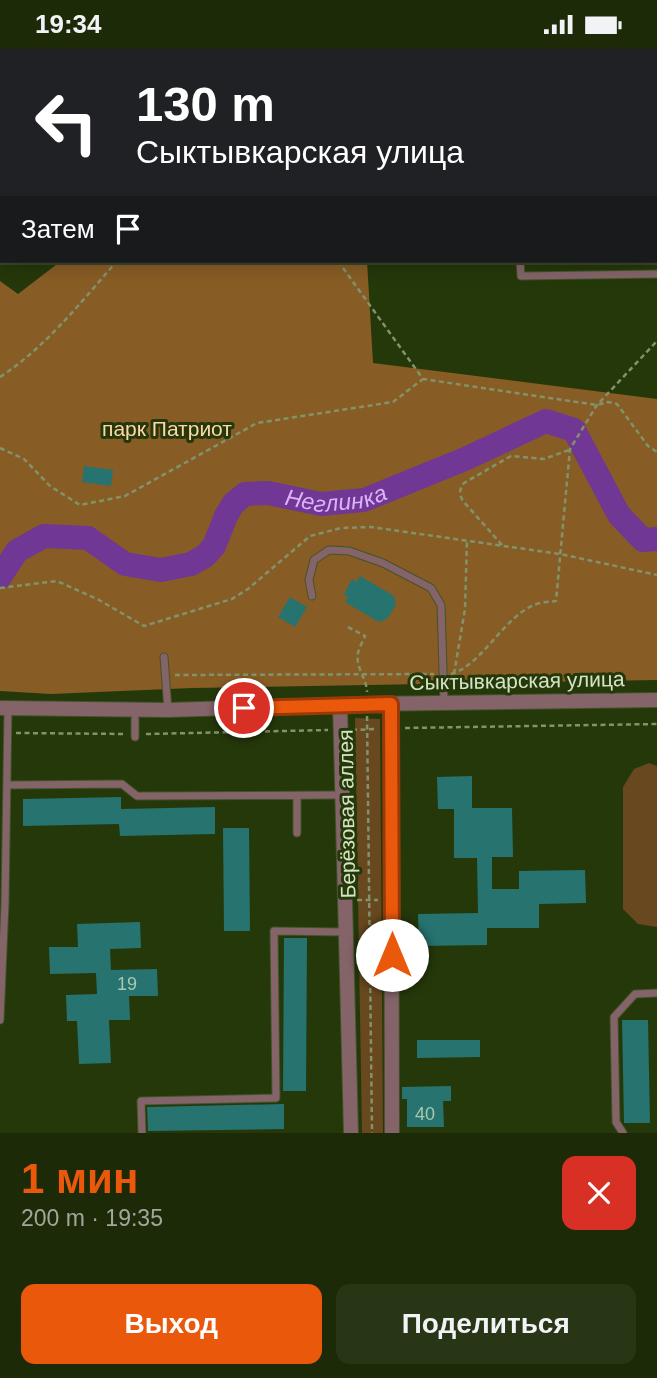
<!DOCTYPE html>
<html lang="ru">
<head>
<meta charset="utf-8">
<style>
  :root { --surface:#1c2a08; --page:#293616; --text:#f1f3f6; --muted:#a0a79c; --line:#3a4629; --accent:#ea580c }
  body { margin:0; font-family:Arial,sans-serif; background:var(--page); color:var(--text); height:100vh; display:flex; flex-direction:column; font-size:26px; white-space:nowrap }
  * { box-sizing:border-box; margin:0 }
  p { font-size:23px; color:var(--muted) }
  .icon { flex:none; width:38px; height:38px; fill:none; stroke:currentColor; stroke-width:2; stroke-linecap:round; stroke-linejoin:round }
  .map { position:relative; height:1084px; overflow:hidden }
  .details { display:flex; flex-direction:column; background:var(--surface); flex:1 }
  .details>* { flex:none }
  .guide { position:absolute; left:0px; top:0px; width:658px; height:214px; box-shadow:0 4px 18px #0003,0 0 0 2px var(--line); background:#202124; color:#fff; overflow:hidden }
  .pin { position:absolute; display:grid; place-items:center; width:60px; height:60px; color:#fff; margin:-30px; border:4px solid #fff; border-radius:50%; box-shadow:0 2px 7px #0007 }
  .me { position:absolute; width:77px; margin:-38px; rotate:0deg; stroke-linejoin:round; filter:drop-shadow(0 0 5px #0008) }
  .turn { display:flex; align-items:center; gap:24px; height:147px; padding:0 21px; font-size:32px }
  .turn .icon { width:91px; height:91px; stroke-width:2.5 }
  .turn b { display:block; font-size:49px; line-height:60px }
  .then { display:flex; align-items:center; height:66px; padding:0 21px; background:#0003; gap:14px; font-size:26px }
  .round { display:grid; place-items:center; flex:none; width:74px; height:74px; border-radius:14px; background:var(--page) }
  .head { display:flex; align-items:center; justify-content:space-between; height:119px; padding:0 21px }
  h1 { font-size:42px; font-weight:700; line-height:52px; color:var(--accent) }
  .primary-button { display:flex; gap:14px; margin-top:auto; padding:14px 21px }
  .primary-button a { flex:1; height:80px; border-radius:14px; background:var(--accent); color:#fff; font-size:28px; font-weight:700; line-height:80px; text-align:center }
  .primary-button a+a { background:var(--page); color:var(--text) }
  .status { display:flex; justify-content:space-between; align-items:center; height:49px; padding:0 35px; background:var(--surface); direction:ltr }
  .status svg { height:19px; fill:currentColor }
  .map>svg:first-child { display:block }
</style>
</head>
<body>
<div class="status"><b>19:34</b><svg viewBox="0 0 49 12"><path d="M0 12V9h3v3zM5 12V6h3v6zM10 12V3h3v9zM15 12V0h3v12zM26 1h20v11H26zM47 4h2v5h-2z"/></svg></div>
<div class="map">
<svg width="657" height="1084" viewBox="0 0 657 1084">
  <rect width="100%" height="100%" fill="#25380a"/>
  <!-- green -->
  <path fill="#68481f" d="M355 669 380 670 383 1084H362Z
    M649 714 657 717V878L638 875 623 860V738L634 720Z"/>
  <!-- forest -->
  <path fill="#885d25" d="M206 0H553L206 2Z
    M61 212H367L373 314 657 350V631L192 639 51 645 0 642V232L18 245Z"/>
  <g fill="none" stroke-linecap="round" stroke-linejoin="round">
    <!-- river -->
    <path stroke="#703794" stroke-width="24" id="s1" d="M0 528 17 502 44 487 88 489 125 515 161 521 191 515 205 507 214 497 226 467 233 455 245 445 268 444 321 455 364 451 465 410 546 372 574 381 619 466 643 491 657 490"/>
  </g>
  <!-- building -->
  <path fill="#26736f" d="M84 417 113 421 111 437 82 433Z
    M360 527 394 547 396 555 388 569 379 573 345 553 348 548 344 545 352 530 356 533Z
    M290 548 307 558 295 578 278 568Z
    M472 727V759H512L513 808H492V840H519V822L585 821 586 854 539 855V879H487V896L419 897 418 865 478 864 477 809H454V760H438L437 728Z
    M121 748V760L215 758V785L120 787 119 775 23 777V750Z
    M223 779H249L250 882H224Z
    M140 873 141 899 110 900 111 921 157 920 158 947H129L130 971H109L111 1014 79 1015 77 972H67L66 946 97 945 96 924 50 925 49 898H78L77 875Z
    M284 889H307L306 1042H283Z
    M622 971H648L650 1074H624Z
    M417 991H480V1008L417 1009Z
    M451 1037V1052H443L444 1078H407V1050H402V1038Z
    M284 1055V1080L148 1082 147 1058Z"/>
  <g fill="none" stroke-linecap="round" stroke-linejoin="round">
    <!-- service casing -->
    <g stroke="#415428" stroke-width="9">
      <path id="service" d="M526 0V2
        M648 0 649 2
        M613 2V0
        M656 12 657 13
        M520 212 521 227 657 225
        M312 547 309 531 314 511 329 501 349 502 383 514 431 539 441 556 444 654
        M164 608 168 661
        M135 688V670
        M7 736 122 735 137 747 342 746
        M297 784V747
        M0 971 5 854 8 660
        M142 1084 141 1052 276 1049 274 882 346 883
        M623 1084 616 1073 614 968 635 945 657 944"/>
    </g>
    <!-- minor casing -->
    <g stroke="#415428" stroke-width="16">
      <path id="minor" d="M0 78 2 79
        M0 135 2 138
        M391 655 392 1084
        M340 656 351 1084"/>
    </g>
    <!-- tertiary casing -->
    <g stroke="#415428" stroke-width="16">
      <path id="tertiary" d="M0 659 168 661 367 655 657 651"/>
    </g>
    <!-- path -->
    <path stroke="#82936c" stroke-width="2.5" stroke-dasharray="5 3.5" stroke-linecap="butt" d="M188 0 189 2
      M424 0V2
      M656 74H657
      M656 115 657 117
      M338 212 423 330 597 356 608 353 617 355 648 397 657 403
      M0 328C46 298 81 253 117 212
      M0 399 24 410 50 437 80 456 125 447 257 374 393 353 423 330
      M502 496 463 452C459 445 459 441 464 434L511 407 544 410 569 401
      M0 539 57 532 99 551 144 577 232 550 248 540 310 487 341 479 371 478 560 505 657 526
      M348 578 365 587C363 592 359 599 358 604 355 618 367 630 367 643
      M451 625C481 617 504 568 534 556 541 553 549 553 556 552L570 400 597 356 657 292
      M454 625 465 560 467 491
      M175 626 434 625
      M367 667 372 1084
      M405 679 657 675
      M352 681 377 680
      M16 684 125 685
      M146 685 328 681
      M357 851H378"/>
    <!-- service -->
    <use href="#service" stroke="#846469" stroke-width="7"/>
    <!-- minor -->
    <use href="#minor" stroke="#846469" stroke-width="14"/>
    <!-- tertiary -->
    <use href="#tertiary" stroke="#846469" stroke-width="14"/>
  </g>
  <g fill="none" stroke-linecap="round" stroke-linejoin="round">
    <!-- route casing -->
    <g stroke="#983908" stroke-width="18">
      <path id="route" d="M244 659 391 655 392 906"/>
    </g>
    <!-- route -->
    <use href="#route" stroke="#ea580c" stroke-width="12"/>
  </g>
  <g text-anchor="middle" stroke-width="6" stroke-linejoin="round" paint-order="stroke">
    <!-- number labels -->
    <g font-size="18" fill="#a8c8af">
      <text x="127" y="941">19</text>
      <text x="425" y="1071">40</text>
    </g>
    <!-- park labels -->
    <g font-size="21" fill="#fed6aa" stroke="#25380a">
      <text x="167" y="387">парк Патриот</text>
    </g>
    <!-- street labels -->
    <g font-size="21" fill="#d4e4c4" stroke="#25380a">
      <text transform="translate(517 632) rotate(-1)" y="7">Сыктывкарская улица</text>
      <text transform="translate(347 765) rotate(-91)" y="7">Берёзовая аллея</text>
    </g>
    <!-- water labels -->
    <g font-size="23" font-style="italic" fill="#dcb3fb" stroke="#25380a">
      <text dy="8" stroke="none"><textPath href="#s1" startOffset="402">Неглинка</textPath></text>
    </g>
  </g>
</svg>
<div class="pin" style="left:244px;top:659px;background:#d93025"><svg class="icon" aria-label="arrive" viewBox="0 0 24 24"><path d="M6 21V4h12l-3 4 3 4H6"/></svg></div>
<svg class="me" style="left:392px;top:906px" viewBox="-20 -20 40 40"><circle r="19" fill="#fff"/><path d="M0-13L10 11 0 6-10 11z" fill="#ea580c"/></svg>
<div class="guide">
<div class="turn"><svg class="icon" aria-label="left" viewBox="0 0 24 24"><path d="M17 20v-9H6M10 6l-5 5 5 5"/></svg><div><b>130 m</b>Сыктывкарская улица</div></div>
<div class="then">Затем<svg class="icon" aria-label="arrive" viewBox="0 0 24 24"><path d="M6 21V4h12l-3 4 3 4H6"/></svg></div>
</div>
</div>
<section class="details">
<div class="head"><div><h1>1 мин</h1><p>200 m · 19:35</p></div><a class="round" style="background:#d93025;color:#fff"><svg class="icon" aria-label="close" viewBox="0 0 24 24"><path d="M6 6l12 12M18 6L6 18"/></svg></a></div>
<div class="primary-button"><a>Выход</a><a>Поделиться</a></div>
</section>
</body>
</html>
